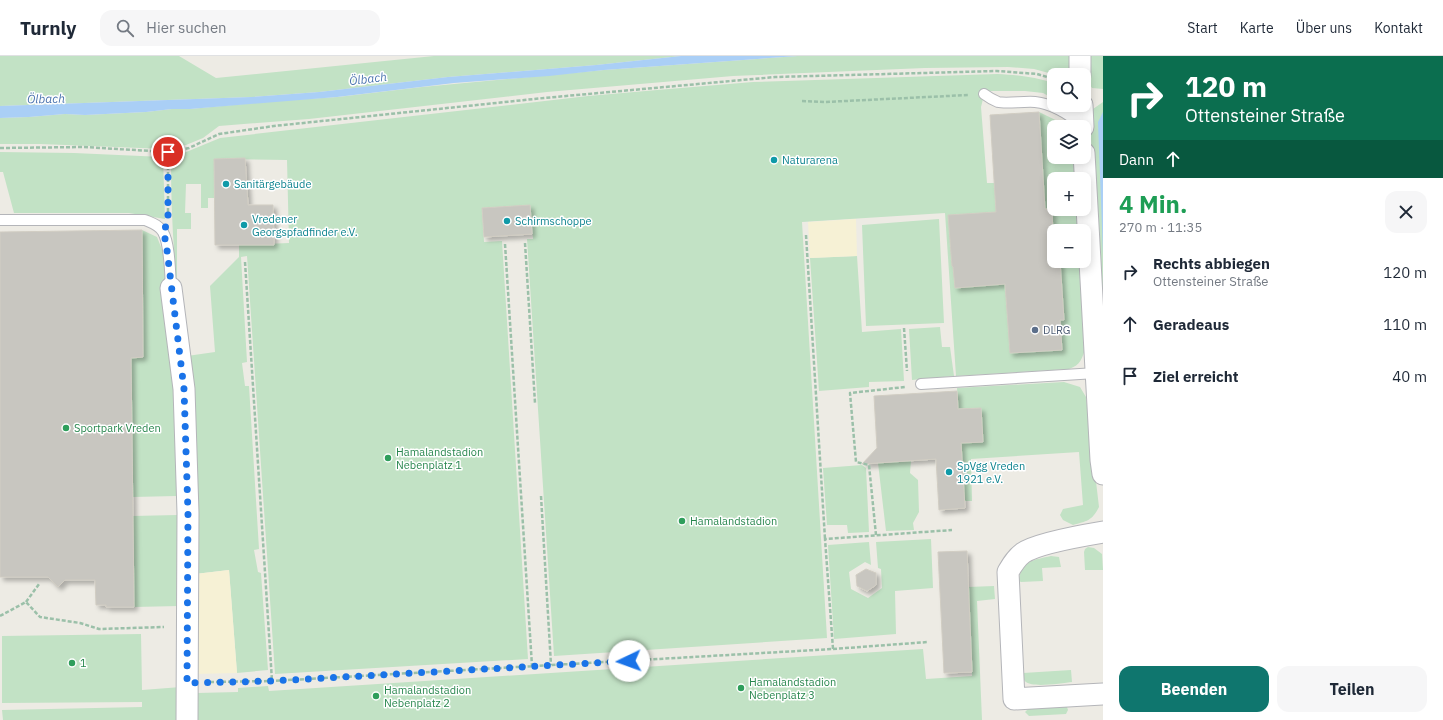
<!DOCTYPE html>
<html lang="de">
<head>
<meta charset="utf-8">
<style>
  :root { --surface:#fff; --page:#f6f6f7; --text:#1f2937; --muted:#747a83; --line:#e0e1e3; --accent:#0f766e }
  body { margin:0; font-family:"IBM Plex Sans",sans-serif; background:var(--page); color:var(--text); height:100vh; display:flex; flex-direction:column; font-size:15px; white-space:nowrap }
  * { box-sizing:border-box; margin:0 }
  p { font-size:13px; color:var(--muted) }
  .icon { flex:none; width:22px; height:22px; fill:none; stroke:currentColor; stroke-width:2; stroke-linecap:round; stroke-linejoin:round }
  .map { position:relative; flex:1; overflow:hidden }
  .drawer { display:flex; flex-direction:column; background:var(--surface); width:340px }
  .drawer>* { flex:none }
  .banner { background:#0b6e4f; color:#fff; overflow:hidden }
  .controls { position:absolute; left:1047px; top:12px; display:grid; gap:8px }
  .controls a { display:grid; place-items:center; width:44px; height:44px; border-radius:8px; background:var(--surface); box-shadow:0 2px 10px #0003; font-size:20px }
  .pin { position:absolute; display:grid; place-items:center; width:34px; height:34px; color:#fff; margin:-17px; border:2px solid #fff; border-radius:50%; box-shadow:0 1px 4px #0007 }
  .me { position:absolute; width:44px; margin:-22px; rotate:267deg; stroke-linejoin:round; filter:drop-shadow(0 0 3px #0008) }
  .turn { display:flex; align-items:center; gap:14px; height:84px; padding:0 16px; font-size:18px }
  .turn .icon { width:52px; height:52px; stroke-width:2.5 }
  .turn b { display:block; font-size:28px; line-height:34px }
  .then { display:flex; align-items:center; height:38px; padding:0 16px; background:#0003; gap:8px; font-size:15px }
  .round { display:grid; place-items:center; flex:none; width:42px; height:42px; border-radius:12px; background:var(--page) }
  .overview { display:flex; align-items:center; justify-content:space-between; height:68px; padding:0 16px }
  h1 { font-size:24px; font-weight:700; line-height:30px; color:#1e9e55 }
  .action { display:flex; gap:8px; margin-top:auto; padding:8px 16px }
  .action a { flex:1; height:46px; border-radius:12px; background:var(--accent); color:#fff; font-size:16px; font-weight:700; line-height:46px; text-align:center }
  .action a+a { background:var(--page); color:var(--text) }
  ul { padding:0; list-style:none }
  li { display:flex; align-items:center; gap:12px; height:52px; padding:0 16px }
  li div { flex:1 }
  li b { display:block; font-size:15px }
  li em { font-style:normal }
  header { display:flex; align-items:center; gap:24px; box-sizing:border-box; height:56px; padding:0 20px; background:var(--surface); border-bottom:1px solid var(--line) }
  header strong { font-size:19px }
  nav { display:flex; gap:22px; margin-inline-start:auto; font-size:14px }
  .search { width:280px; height:36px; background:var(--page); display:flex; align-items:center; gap:10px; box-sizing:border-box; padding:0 14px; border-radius:12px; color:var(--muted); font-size:15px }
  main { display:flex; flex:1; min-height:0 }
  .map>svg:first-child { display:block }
</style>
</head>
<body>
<header>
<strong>Turnly</strong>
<div class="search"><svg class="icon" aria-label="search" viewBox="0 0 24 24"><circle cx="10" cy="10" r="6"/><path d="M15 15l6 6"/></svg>Hier suchen</div>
<nav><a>Start</a><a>Karte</a><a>Über uns</a><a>Kontakt</a></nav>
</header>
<main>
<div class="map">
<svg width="1103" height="664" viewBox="0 0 1103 664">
  <defs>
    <filter id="shadow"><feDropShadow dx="3.5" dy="3.5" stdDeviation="2" flood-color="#0004"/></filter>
  </defs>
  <rect width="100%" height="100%" fill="#edebe4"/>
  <!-- green -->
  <path fill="#c2e2c5" d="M0 0H179L216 22 434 0H681L596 9 448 21 319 36 251 41 0 50Z
    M798 0H1072V19H1056L1034 13 1008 11 925 12 733 20 547 36 309 63 219 70 203 82 186 89 165 93 40 88H0V62L29 61 65 58 85 59 146 56 172 53H190L274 45 338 41 422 31 604 14Z
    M1089 0H1103V33L1092 32 1089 28Z
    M997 18C1018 19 1034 21 1054 27V43L1043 37 1025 35H990L984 39 981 51 987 127H994L1039 56 1070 71H1054V101H1078L1079 123H1054V153H1079L1080 175H1054V205H1080L1086 291C1082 302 1081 309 1069 313L956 320 945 157 802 166 827 582 554 600 527 183H533L530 149 482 152 484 186 502 185 528 603 275 618 247 200 241 201 247 306 242 307 245 330H249L259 493 254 494 258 516 261 517 268 614 237 617 229 514 195 518 187 300 215 296 210 230 239 201V189L289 187 287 104 214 103 215 142H208V152H201V128H186L185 157H191V173H177V230C173 189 171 148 171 107L179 99 220 82 588 40 657 34 753 26Z
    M1103 46V279L1100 278 1090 61 1093 53Z
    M0 96 74 97 163 101 165 163 129 157H14L3 116H0Z
    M939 163 944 267 866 270 862 169Z
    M142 174 157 181 163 196 166 235 179 330 181 436 176 440 133 441 131 302 143 301Z
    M857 200 862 276 901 273 904 325 869 326V331L819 335 810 202Z
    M940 271 942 291H950L954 320 912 324 909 273Z
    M1064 326 1080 331 1086 341 1099 451C1092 465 1087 465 1073 469L1063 464 1060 459 1063 453 1083 449 1079 396 971 403 972 445H964L961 387 983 386 981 352 958 353 957 332Z
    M911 405 910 417 918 424 919 456 913 467 914 474 886 475 878 407Z
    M862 409 866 412 869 476 848 477 847 469H827L823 412Z
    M177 459 179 550 134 551 133 460Z
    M931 483 933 532 895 535 896 578 834 583 828 489 869 486 871 509 865 506 849 516 851 533 868 542 882 532 881 513 878 512 876 486Z
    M1088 491 1094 492 1102 498 1103 514H1085L1084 496 1085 493Z
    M1051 500 1059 501 1061 511 1042 512 1043 525 1021 526 1019 525C1021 504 1034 504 1051 500Z
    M994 530 995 543 977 545 982 664H197V637L238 636V632L268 630 269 635 923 593 926 623 972 620 968 531Z
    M141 578 142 634 181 631V664H3L2 654 142 651V646L2 647V580Z
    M1071 614 1072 626C1063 627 1033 632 1026 626 1023 624 1024 620 1023 617Z
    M1065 651H1067L1068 654 1066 658 1029 660 1025 656 1028 653Z"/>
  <!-- sand -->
  <path fill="#f6f1d5" d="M856 163 857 200 810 202 808 166Z
    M229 514 237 617 195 618V518Z"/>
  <!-- water -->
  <path fill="#aacff6" d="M681 0H798L604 14 549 20 454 27 337 41 190 53H172L146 56 85 59 65 58 29 61 0 62V50L251 41 319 36 448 21 596 9Z
    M1103 56V198L1098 66Z"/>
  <!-- building -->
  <path fill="#c8c6c0" stroke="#d1cdc3" filter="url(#shadow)" d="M1039 56 1045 153H1052L1054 205H1060L1064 264H1060L1062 294 1010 297 1005 228 955 232 953 211 952 210 948 159 996 156 990 59Z
    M245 102 248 149H273L274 189H215L214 103Z
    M530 149 532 178 484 181 482 152Z
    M142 174 143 301 131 302 134 551H106V549H96L95 524H65L58 531 48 521H0V176Z
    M957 335 958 353 981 352 983 386 961 387 965 452 939 454 936 403 862 408 877 392 874 340Z
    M967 495 972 616 944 617 938 496Z
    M866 513 876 517V529L867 535 857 530 856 519Z"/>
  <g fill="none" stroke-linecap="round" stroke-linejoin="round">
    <!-- service casing -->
    <g stroke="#b4b5b9" stroke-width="12">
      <path id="service" d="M984 38C988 41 993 44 998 46 1006 48 1025 45 1035 46 1053 48 1070 59 1083 70
        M0 164H145C152 167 159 169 163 176 170 188 170 217 171 232
        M921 328 1096 317"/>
    </g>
    <!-- minor casing -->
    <g stroke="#b4b5b9" stroke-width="23">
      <path id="minor" d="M1080 0V19
        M1082 49 1083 71
        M1084 97C1089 200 1095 302 1101 404L1103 418
        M171 232 184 333 188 457 187 664
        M1103 476C1085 479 1037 487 1023 497 1016 502 1012 509 1008 516L1014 643 1103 638"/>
    </g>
    <!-- path -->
    <path stroke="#9bc0a9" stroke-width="2.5" stroke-dasharray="4 2" stroke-linecap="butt" d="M802 45 825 46 968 39
      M0 92 84 91 168 96 189 92 219 78 274 70 544 42 775 21 997 15 1037 18 1054 23
      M168 156V96
      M806 179 825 483
      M525 187 535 347
      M505 188 532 610
      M245 206 272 625
      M904 272 907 315
      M541 440 551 609
      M876 479 869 409 856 406 850 337 905 331
      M26 546 39 528
      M0 560 26 546 40 561 80 567 99 573 164 571
      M833 593 928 586
      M210 626 272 625 833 593 825 483 952 474"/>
    <!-- service -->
    <use href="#service" stroke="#fff" stroke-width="10"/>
    <!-- minor -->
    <use href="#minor" stroke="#fff" stroke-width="21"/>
  </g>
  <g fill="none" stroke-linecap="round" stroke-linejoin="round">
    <!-- route -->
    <path stroke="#1a73e8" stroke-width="7" stroke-dasharray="0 12.6" d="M168 96V166L163 176 166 186 184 333 188 457 187 627 272 625 629 605"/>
  </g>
  <!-- markers -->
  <g fill="#0f9aa8" stroke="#fff" stroke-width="1.5">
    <circle cx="774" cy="104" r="4"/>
    <circle cx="226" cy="128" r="4"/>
    <circle cx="507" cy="165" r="4"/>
    <circle cx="244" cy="169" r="4"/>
    <circle cx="949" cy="416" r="4"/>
  </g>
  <circle fill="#5c6f8a" stroke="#fff" stroke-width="1.5" cx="1035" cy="274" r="4"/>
  <g fill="#2e9e5b" stroke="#fff" stroke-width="1.5">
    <circle cx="66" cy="372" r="4"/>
    <circle cx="388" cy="402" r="4"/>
    <circle cx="682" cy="465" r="4"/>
    <circle cx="72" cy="607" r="4"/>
    <circle cx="741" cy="632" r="4"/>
    <circle cx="376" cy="640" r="4"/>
  </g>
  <g text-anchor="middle" stroke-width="3" stroke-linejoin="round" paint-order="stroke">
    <!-- culture labels -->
    <g font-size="11" fill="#0d838f" stroke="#fff" text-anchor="start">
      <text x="782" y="108">Naturarena</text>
      <text x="234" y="132">Sanitärgebäude</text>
      <text x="252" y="167">Vredener<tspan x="252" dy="13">Georgspfadfinder e.V.</tspan></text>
      <text x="515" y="169">Schirmschoppe</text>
      <text x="957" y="414">SpVgg Vreden<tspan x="957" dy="13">1921 e.V.</tspan></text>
    </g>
    <!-- service labels -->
    <g font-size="11" fill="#4e5e75" stroke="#fff" text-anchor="start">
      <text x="1043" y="278">DLRG</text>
    </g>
    <!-- leisure labels -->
    <g font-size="11" fill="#27864d" stroke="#fff" text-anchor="start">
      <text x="74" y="376">Sportpark Vreden</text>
      <text x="396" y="400">Hamalandstadion<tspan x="396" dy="13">Nebenplatz 1</tspan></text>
      <text x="690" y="469">Hamalandstadion</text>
      <text x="80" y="611">1</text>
      <text x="749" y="630">Hamalandstadion<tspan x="749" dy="13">Nebenplatz 3</tspan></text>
      <text x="384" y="638">Hamalandstadion<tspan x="384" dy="13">Nebenplatz 2</tspan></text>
    </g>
    <!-- water labels -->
    <g font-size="12" font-style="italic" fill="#4c75af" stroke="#fff">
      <text transform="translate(368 23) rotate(-7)" y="4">Ölbach</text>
      <text transform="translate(46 43) rotate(-1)" y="4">Ölbach</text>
    </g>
  </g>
</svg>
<div class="controls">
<a><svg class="icon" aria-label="search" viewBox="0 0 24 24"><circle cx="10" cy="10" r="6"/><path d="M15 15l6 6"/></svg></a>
<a><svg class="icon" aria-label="layers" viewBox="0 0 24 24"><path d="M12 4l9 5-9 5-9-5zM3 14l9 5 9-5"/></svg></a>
<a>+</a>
<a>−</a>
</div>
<div class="pin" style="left:168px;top:96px;background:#d93025"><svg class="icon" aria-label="arrive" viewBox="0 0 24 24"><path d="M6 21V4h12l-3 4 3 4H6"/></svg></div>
<svg class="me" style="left:629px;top:605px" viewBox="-20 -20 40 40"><circle r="19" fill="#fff"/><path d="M0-13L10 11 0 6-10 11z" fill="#1a73e8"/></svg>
</div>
<section class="drawer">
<div class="banner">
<div class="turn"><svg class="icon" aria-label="right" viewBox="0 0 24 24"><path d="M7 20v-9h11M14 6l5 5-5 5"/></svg><div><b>120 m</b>Ottensteiner Straße</div></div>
<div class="then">Dann<svg class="icon" aria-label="ahead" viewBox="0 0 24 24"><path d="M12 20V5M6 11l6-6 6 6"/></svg></div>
</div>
<div class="overview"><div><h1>4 Min.</h1><p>270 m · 11:35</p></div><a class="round"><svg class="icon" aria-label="close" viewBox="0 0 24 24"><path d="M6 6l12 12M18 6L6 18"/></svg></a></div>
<ul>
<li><svg class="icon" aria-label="right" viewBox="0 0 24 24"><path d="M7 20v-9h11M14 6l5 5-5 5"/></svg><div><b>Rechts abbiegen</b><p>Ottensteiner Straße</p></div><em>120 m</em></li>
<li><svg class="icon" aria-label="ahead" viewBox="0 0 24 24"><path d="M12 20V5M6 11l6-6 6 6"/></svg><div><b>Geradeaus</b></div><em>110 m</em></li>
<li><svg class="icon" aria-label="arrive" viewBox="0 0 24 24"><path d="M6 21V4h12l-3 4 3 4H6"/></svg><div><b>Ziel erreicht</b></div><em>40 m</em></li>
</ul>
<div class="action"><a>Beenden</a><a>Teilen</a></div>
</section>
</main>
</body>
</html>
